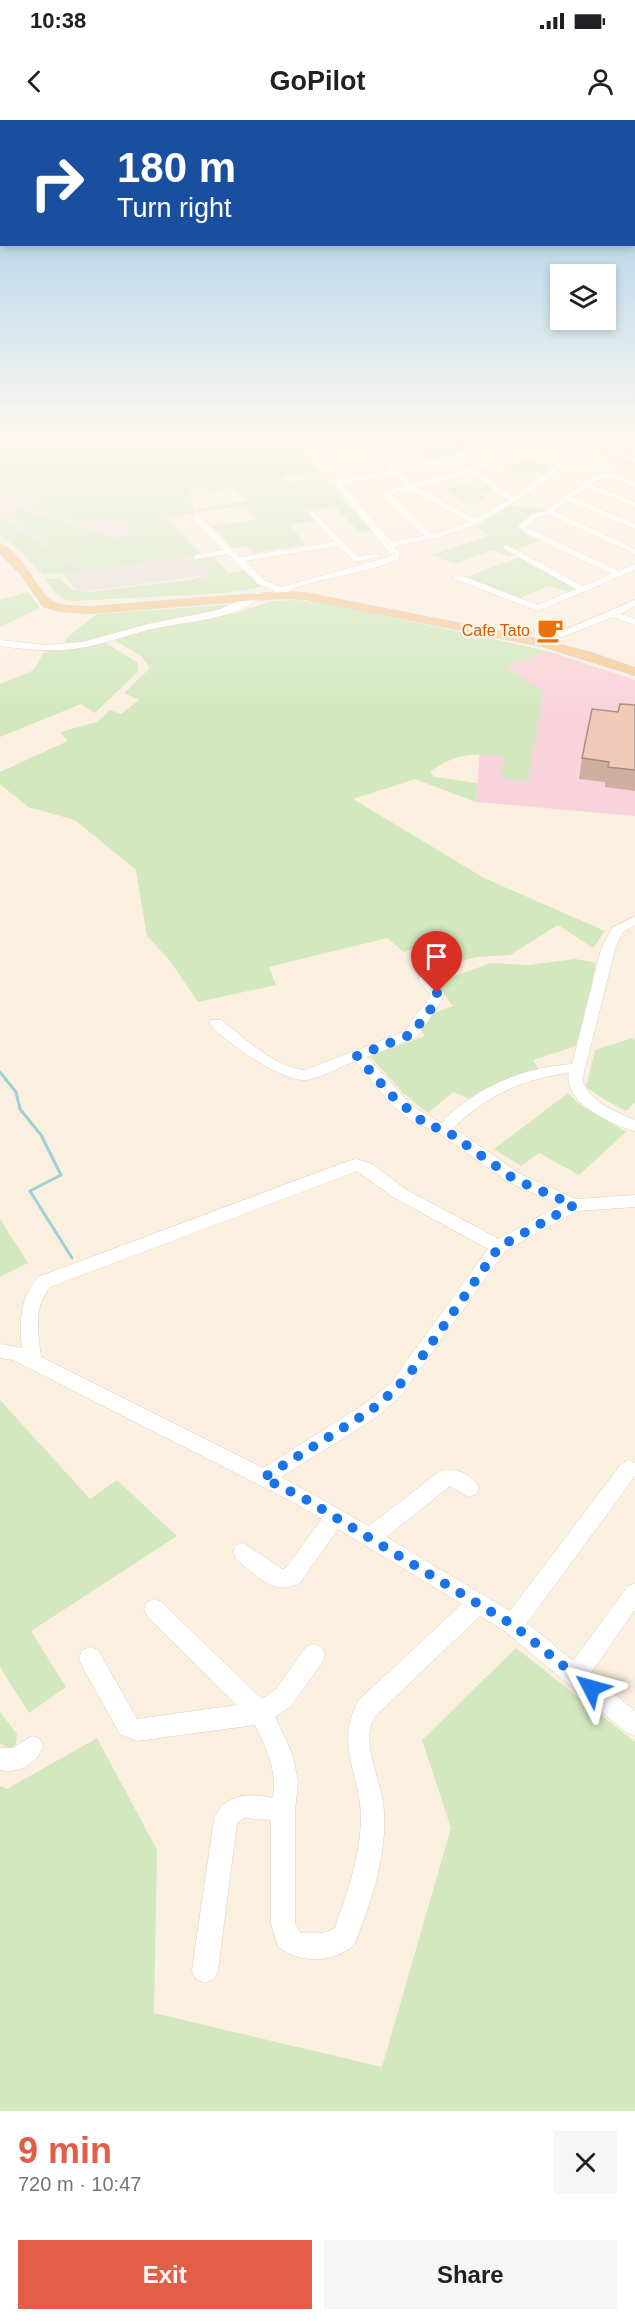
<!DOCTYPE html>
<html lang="en">
<head>
<meta charset="utf-8">
<style>
  :root { --surface:#fff; --page:#f6f6f6; --text:#202124; --muted:#757577; --accent:#e45d47 }
  body { margin:0; font-family:Arial,sans-serif; background:var(--page); color:var(--text); height:100vh; display:flex; flex-direction:column; font-size:22px; white-space:nowrap }
  * { box-sizing:border-box; margin:0 }
  p { font-size:20px; color:var(--muted) }
  .icon { flex:none; width:33px; height:33px; fill:none; stroke:currentColor; stroke-width:2; stroke-linecap:round; stroke-linejoin:round }
  .map { position:relative; height:1991px; overflow:hidden }
  .side { display:flex; flex-direction:column; background:var(--surface); flex:1 }
  .side>* { flex:none }
  .hud { position:absolute; left:0px; top:0px; width:636px; height:126px; box-shadow:0 3px 9px #0003; background:#1a4fa0; color:#fff; overflow:hidden }
  .controls { position:absolute; left:550px; top:144px; display:grid; gap:12px }
  .controls a { display:grid; place-items:center; width:66px; height:66px; border-radius:0px; background:var(--surface); box-shadow:0 3px 9px #0003; font-size:30px }
  .pin { position:absolute; display:grid; place-items:center; width:51px; height:51px; color:#fff; margin:-62px -26px; border-radius:50% 50% 50% 0; rotate:-45deg; box-shadow:0 0 6px #0007 }
  .pin .icon { rotate:45deg }
  .me { position:absolute; width:66px; margin:-33px; rotate:309deg; stroke-linejoin:round; filter:drop-shadow(0 0 4px #0008) }
  .turn { display:flex; align-items:center; gap:21px; height:126px; padding:0 18px; font-size:27px }
  .turn .icon { width:78px; height:78px; stroke-width:2.5 }
  .turn b { display:block; font-size:42px; line-height:51px }
  .round { display:grid; place-items:center; flex:none; width:63px; height:63px; border-radius:0px; background:var(--page) }
  .summary { display:flex; align-items:center; justify-content:space-between; height:102px; padding:0 18px }
  h1 { font-size:36px; font-weight:700; line-height:45px; color:var(--accent) }
  .button { display:flex; gap:12px; margin-top:auto; padding:12px 18px }
  .button a { flex:1; height:69px; border-radius:0px; background:var(--accent); color:#fff; font-size:24px; font-weight:700; line-height:69px; text-align:center }
  .button a+a { background:var(--page); color:var(--text) }
  .status { display:flex; justify-content:space-between; align-items:center; height:42px; padding:0 30px; background:var(--surface); direction:ltr }
  .status svg { height:16px; fill:currentColor }
  header { display:flex; justify-content:space-between; align-items:center; height:78px; padding:0 18px; background:var(--surface); font-size:27px; font-weight:700 }
  .map>svg:first-child { display:block }
</style>
</head>
<body>
<div class="status"><b>10:38</b><svg viewBox="0 0 49 12"><path d="M0 12V9h3v3zM5 12V6h3v6zM10 12V3h3v9zM15 12V0h3v12zM26 1h20v11H26zM47 4h2v5h-2z"/></svg></div>
<header><svg class="icon" aria-label="back" viewBox="0 0 24 24"><path d="M15 5l-7 7 7 7"/></svg>GoPilot<svg class="icon" aria-label="person" viewBox="0 0 24 24"><circle cx="12" cy="8" r="4"/><path d="M4 21q1-7 8-7t8 7"/></svg></header>
<div class="map">
<svg width="635" height="1991" viewBox="0 0 635 1991">
  <rect width="100%" height="100%" fill="#fbefe0"/>
  <!-- residential -->
  <path fill="#f3e0cf" d="M635 322V351L595 336 600 332Z"/>
  <!-- industrial -->
  <path fill="#eae1dc" d="M0 317 177 326 192 379 193 393 169 398 205 437 214 454 77 473 61 451 0 408Z"/>
  <!-- medical -->
  <path fill="#f9d3db" d="M548 531 635 560V696L476 682 480 627 505 547Z"/>
  <!-- green -->
  <path fill="#d3e8bf" d="M0 317H292L320 352 282 356 285 362 325 359 371 411 360 413 335 387 306 390 314 401 290 404 305 425 254 433 247 427 233 428 211 406 257 399 244 386 199 392 196 389 248 381 234 368 209 371 204 367 187 370 192 385 191 392 163 398 200 434 92 450C66 443 36 414 15 398L14 395 17 393 12 390 17 388 116 419 133 413V408C115 395 98 402 78 401 61 400 43 391 27 387L38 383V379L30 375 0 373Z
    M430 317H469L461 325 470 328 464 334 430 340 422 330 443 328Z
    M505 317H632L635 318V322L600 332 588 329 589 326 577 325 573 320 533 321 536 328 490 325 486 321Z
    M529 337 542 344 558 342 544 353 532 351 526 354 508 349 518 344 511 340Z
    M463 364 471 369 489 366 495 370 479 373 485 378 472 386 445 370Z
    M511 385 528 389 533 387 547 390 518 404 527 415 539 421 516 429 520 432 509 436 492 430 454 444 432 435 490 415 475 407Z
    M0 397 83 452 43 454 22 433 0 414Z
    M213 436 229 453 245 450 262 467 225 473 74 481C58 479 54 473 46 459H61L74 471 92 472 194 459 208 455 205 447 192 441Z
    M522 436 578 469 568 472 549 466 517 479 463 458Z
    M28 472 40 488 0 507V480Z
    M296 480 324 483 548 531 505 547 543 571 528 662 501 657 504 637C473 633 457 632 430 652L434 657 477 663 476 682 415 659 353 679 484 758 605 811 593 828 558 805 510 835 477 837 446 845 420 825 404 832 387 818 269 847 276 865 198 882 170 841 147 816 136 750 75 700 28 687 0 664V652L68 621 60 612 97 602 110 590 121 594 139 580 124 573 150 548 141 536 113 519 166 506 236 493 271 481Z
    M236 484 227 489 153 502 78 524H64L66 518 97 494Z
    M104 522 138 543V551L95 593 81 584 0 617V564L34 550 45 530H69Z
    M575 839 596 843 579 925 533 940 539 950 473 980 453 972 428 993 403 973 370 936 425 916 413 900 453 886 435 863 491 843 529 845Z
    M632 918 635 920V982L626 991 605 980 586 967 595 930Z
    M568 973 578 983 626 1012 579 1055 539 1033 521 1046 494 1029Z
    M0 1099 28 1143 0 1157Z
    M0 1280 90 1379 117 1360 177 1416 31 1511 66 1567 29 1593 0 1547Z
    M516 1528 635 1622V1991H0V1666L7 1669 97 1618 157 1730 154 1893 382 1947 451 1708 422 1620Z
    M0 1592 17 1614 15 1630 0 1624Z"/>
  <g fill="none" stroke-linecap="round" stroke-linejoin="round">
    <!-- stream-far1 -->
    <path stroke="#9cd1d5" stroke-width="1.5" d="M454 317 461 333"/>
    <!-- stream -->
    <path stroke="#9cd1d5" stroke-width="3" d="M0 952 16 972 20 989 41 1015 61 1055 30 1071 72 1138"/>
    <!-- minor casing -->
    <g stroke="#e1ccc0" stroke-width="1">
      <path id="minor" d="M312 317H318L325 324 357 320 354 317H361L364 320 403 317 430 341 459 333 490 317H497L465 337 400 353 412 364C463 350 516 329 570 336L579 330 585 331C574 341 560 350 548 359 498 396 457 418 394 426L400 433 399 439C368 453 333 456 300 466 291 469 280 479 271 478L270 476 275 471 258 464 228 434 195 439V435L223 430 193 400V396H199L240 437 334 422 309 393 313 391 357 436 378 434 382 436 355 442 338 426 245 441 264 460 281 467 392 436 335 365 338 359 346 358ZM399 320 424 343 397 350 368 323ZM361 324 390 351 353 357 328 328ZM547 337 565 339 513 377 478 351 523 339ZM471 353 508 380 475 399 417 367ZM394 355 405 365 381 373 424 416 391 421 343 365 344 363ZM409 369 469 402 431 415 390 374Z
        M626 324 635 325V329L626 326Z
        M608 329 635 338V342L606 332Z
        M597 353H611L635 362V367C616 361 610 351 591 365L635 382V387L587 368 573 377 635 404V409L568 381 554 391 635 429V434L549 395 538 397 526 407 619 451 635 444V450L538 491 454 459V455H460L538 485 576 469 504 429V425H507L583 466 612 454C597 446 524 415 518 407L533 393 545 391Z
        M258 472 265 474C236 501 185 501 148 510 120 517 93 528 64 530 42 531 21 529 0 526V520L46 525 82 522 148 504 218 490Z
        M635 480V486L621 494 635 499V505L613 497 552 521 544 519Z
        M635 796V805L622 813 615 829 582 960C591 983 614 991 635 1000V1011C613 1005 562 982 569 953 527 957 483 977 454 1008L520 1054 576 1079 635 1075V1087L577 1091 505 1131 402 1274 377 1297 281 1357 369 1406 440 1351C454 1346 473 1355 479 1368L476 1374 469 1377 450 1366 386 1417 510 1491 622 1343 629 1340 635 1343V1356L527 1503 573 1541 628 1466 635 1463V1490L590 1554 635 1591V1616L627 1613 506 1512 480 1496 375 1596C361 1619 377 1652 382 1676 391 1724 372 1781 354 1825 334 1843 298 1844 278 1826L271 1804V1700L244 1698 237 1703 218 1850 214 1859 205 1863 196 1859 192 1850 214 1699C225 1673 249 1673 273 1678 277 1650 267 1629 255 1605L137 1621 120 1614 82 1546 79 1538 82 1530 90 1527 98 1530 137 1599 237 1585 147 1496 144 1489 147 1482 154 1479 161 1482 262 1579 275 1570 306 1527 314 1524 322 1527 325 1535 322 1543 291 1586 275 1597 292 1633 298 1661 295 1691V1804L301 1813H324L335 1808C347 1773 360 1738 361 1701 362 1655 333 1625 359 1580L462 1484 338 1409 299 1464C271 1475 257 1455 236 1439L233 1432 236 1425 243 1423 282 1449 286 1448 322 1399 295 1383 13 1240 0 1238V1224L22 1228C19 1200 20 1179 38 1157L348 1041 357 1039 372 1044 405 1069 499 1119 560 1085 508 1062 439 1013 413 1002 391 984 355 941C340 947 323 957 307 960 284 963 223 921 209 903L211 900H221C245 918 274 948 305 950L406 911 412 900 430 878V874L418 860 420 857H430L444 873C444 881 423 907 417 917L367 937 412 986 441 1003C474 968 524 947 572 944L601 829 612 808ZM357 1051 393 1077 488 1129 390 1264 363 1285 263 1348 41 1237C38 1212 33 1188 50 1167Z
        M32 1616 40 1619 43 1627C36 1644 18 1654 0 1650V1628H13Z"/>
    </g>
    <!-- major casing -->
    <g stroke="#dad2cf" stroke-width="2">
      <path id="major" d="M0 424C23 433 38 475 53 482 63 488 79 486 90 487L282 472 305 473 543 520 591 533 635 548V555L542 526 305 479 282 478 90 493 59 491 43 486 21 454 0 433Z"/>
    </g>
    <!-- minor -->
    <use href="#minor" fill="#fff" fill-rule="evenodd"/>
    <!-- major -->
    <use href="#major" fill="#f9ce99" fill-rule="evenodd"/>
  </g>
  <!-- wall -->
  <path fill="#ceae9e" d="M635 585V671L605 667V662L579 659 582 638 618 592Z"/>
  <!-- building -->
  <path fill="#f0cab8" stroke="#a88d81" stroke-width="1.5" d="M620 584 635 585V650L608 647 609 642 582 638 592 589 618 592Z"/>
  <!-- sky -->
  <linearGradient id="sky" x2="0" y2="1"><stop stop-color="#94c6e6"/><stop offset="0.53" stop-color="#fdf8f1"/><stop offset="1" stop-color="#fdf8f1" stop-opacity="0"/></linearGradient>
  <rect width="635" height="595" fill="url(#sky)"/>
  <g fill="none" stroke-linecap="round" stroke-linejoin="round">
    <!-- route -->
    <path stroke="#1a73e8" stroke-width="10" stroke-dasharray="0 18" d="M437 873C438 884 419 903 412 914L357 936 391 975 428 1006 444 1009 514 1059 574 1085 499 1127 414 1248 396 1269 370 1291 263 1358 302 1377 513 1505 591 1568"/>
  </g>
  <!-- icons -->
  <defs>
    <g id="cafe-bare" transform="scale(2.07)"><path d="M-5.5-4.5H6V0H3Q3 3.5 0 3.5H-2.5Q-5.5 3.5-5.5 0ZM3-3.2v2h1.7v-2ZM-6 4.5H4V6H-6Z" fill="#e8710a" stroke="#fff3e6" stroke-width="2.5" paint-order="stroke"/></g>
  </defs>
  <g fill-rule="evenodd">
    <use href="#cafe-bare" x="550" y="510"/>
  </g>
  <g text-anchor="middle" stroke-width="4.5" stroke-linejoin="round" paint-order="stroke">
    <!-- far-food labels -->
    <g font-size="16" fill="#c56008" stroke="#fff3e6" text-anchor="end">
      <text x="530" y="516">Cafe Tato</text>
    </g>
  </g>
</svg>
<div class="controls">
<a><svg class="icon" aria-label="layers" viewBox="0 0 24 24"><path d="M12 4l9 5-9 5-9-5zM3 14l9 5 9-5"/></svg></a>
</div>
<div class="pin" style="left:437px;top:873px;background:#d93025"><svg class="icon" aria-label="arrive" viewBox="0 0 24 24"><path d="M6 21V4h12l-3 4 3 4H6"/></svg></div>
<svg class="me" style="left:591px;top:1568px" viewBox="-20 -20 40 40"><path d="M0-17L14 15 0 8-14 15z" fill="#1a73e8" stroke="#fff" stroke-width="4"/></svg>
<div class="hud">
<div class="turn"><svg class="icon" aria-label="right" viewBox="0 0 24 24"><path d="M7 20v-9h11M14 6l5 5-5 5"/></svg><div><b>180 m</b>Turn right</div></div>
</div>
</div>
<section class="side">
<div class="summary"><div><h1>9 min</h1><p>720 m · 10:47</p></div><a class="round"><svg class="icon" aria-label="close" viewBox="0 0 24 24"><path d="M6 6l12 12M18 6L6 18"/></svg></a></div>
<div class="button"><a>Exit</a><a>Share</a></div>
</section>
</body>
</html>
